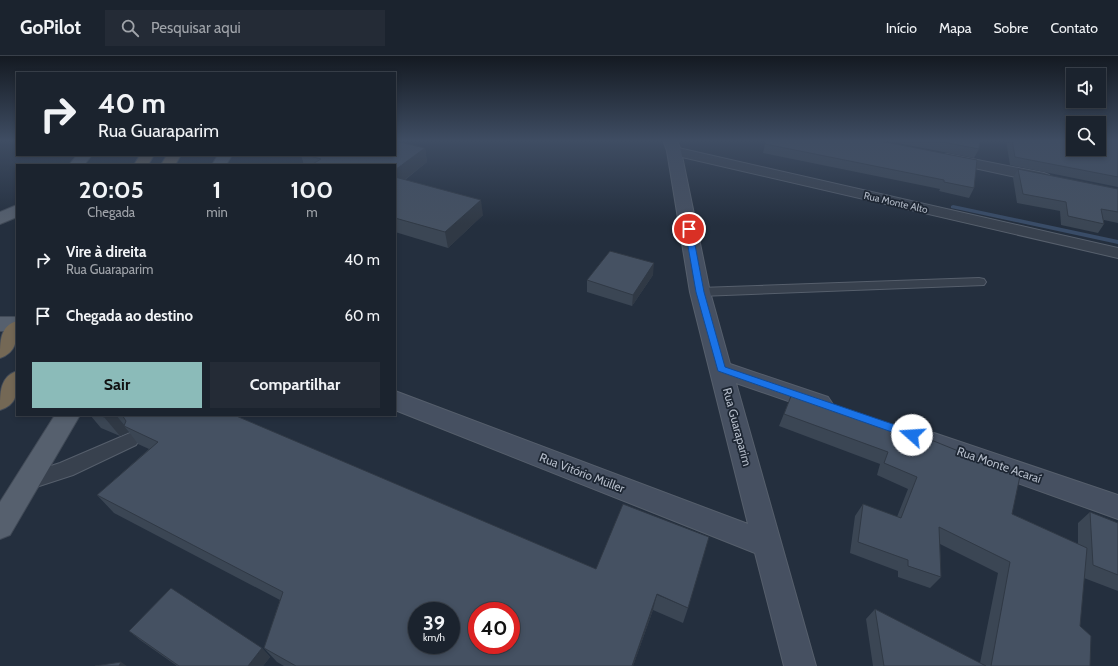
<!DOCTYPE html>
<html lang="pt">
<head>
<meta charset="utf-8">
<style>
  :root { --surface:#1b232e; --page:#242b36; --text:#f1f3f6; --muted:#a0a4aa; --line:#39404a; --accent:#8bbbb9 }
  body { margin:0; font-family:Cabin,sans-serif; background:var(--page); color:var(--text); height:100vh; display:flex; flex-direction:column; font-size:15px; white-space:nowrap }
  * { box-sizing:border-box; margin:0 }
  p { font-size:13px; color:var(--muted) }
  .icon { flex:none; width:22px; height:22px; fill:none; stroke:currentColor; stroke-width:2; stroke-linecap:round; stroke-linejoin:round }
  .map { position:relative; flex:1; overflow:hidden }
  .panel { position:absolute; left:16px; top:108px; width:380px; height:252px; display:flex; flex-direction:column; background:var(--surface); border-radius:0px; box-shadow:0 2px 6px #0003,0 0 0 1px var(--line) }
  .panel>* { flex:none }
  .banner { position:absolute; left:16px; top:16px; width:380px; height:84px; border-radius:0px; box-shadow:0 2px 6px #0003,0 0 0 1px var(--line); background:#1b232e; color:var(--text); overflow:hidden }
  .tools { position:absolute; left:1066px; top:12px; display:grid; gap:8px }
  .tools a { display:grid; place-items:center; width:40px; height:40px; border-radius:0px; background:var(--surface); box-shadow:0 2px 6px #0003,0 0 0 1px var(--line); font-size:20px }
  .speed { position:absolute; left:408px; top:546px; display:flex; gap:8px; font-size:20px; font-weight:700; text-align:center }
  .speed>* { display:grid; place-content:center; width:52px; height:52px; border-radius:50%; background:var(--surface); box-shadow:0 2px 6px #0003,0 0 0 1px var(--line); line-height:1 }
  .speed small { font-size:10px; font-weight:400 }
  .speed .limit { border:6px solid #d22; background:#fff; color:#111 }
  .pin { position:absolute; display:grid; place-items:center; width:34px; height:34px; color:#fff; margin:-17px; border:2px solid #fff; border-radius:50%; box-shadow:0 1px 4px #0007 }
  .me { position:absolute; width:44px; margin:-22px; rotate:289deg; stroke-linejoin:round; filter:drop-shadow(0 0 3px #0008) }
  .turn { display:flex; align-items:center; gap:14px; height:84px; padding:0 16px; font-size:18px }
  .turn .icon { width:52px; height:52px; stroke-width:2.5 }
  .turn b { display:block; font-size:28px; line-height:34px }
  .eta { display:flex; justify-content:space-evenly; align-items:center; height:68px; text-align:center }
  .eta b { font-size:24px; font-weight:700; line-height:28px }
  .action { display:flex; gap:8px; margin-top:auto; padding:8px 16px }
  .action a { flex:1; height:46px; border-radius:0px; background:var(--accent); color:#111; font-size:16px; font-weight:700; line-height:46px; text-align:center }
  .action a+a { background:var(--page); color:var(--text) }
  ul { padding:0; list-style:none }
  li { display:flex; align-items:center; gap:12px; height:56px; padding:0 16px }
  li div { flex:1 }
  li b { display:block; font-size:15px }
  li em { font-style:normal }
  header { display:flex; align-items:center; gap:24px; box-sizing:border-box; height:56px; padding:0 20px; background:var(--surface); border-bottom:1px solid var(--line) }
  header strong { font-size:19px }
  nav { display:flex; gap:22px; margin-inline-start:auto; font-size:14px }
  .search { width:280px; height:36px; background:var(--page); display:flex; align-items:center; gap:10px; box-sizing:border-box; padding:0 14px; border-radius:0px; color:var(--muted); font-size:15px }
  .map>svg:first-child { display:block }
</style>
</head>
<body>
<header>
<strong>GoPilot</strong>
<div class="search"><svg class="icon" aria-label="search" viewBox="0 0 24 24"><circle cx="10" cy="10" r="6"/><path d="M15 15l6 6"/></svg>Pesquisar aqui</div>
<nav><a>Início</a><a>Mapa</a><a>Sobre</a><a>Contato</a></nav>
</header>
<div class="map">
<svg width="1118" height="610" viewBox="0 0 1118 610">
  <rect width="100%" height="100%" fill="#242f3e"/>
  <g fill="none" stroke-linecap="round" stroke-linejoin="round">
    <!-- stream -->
    <path fill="#394c67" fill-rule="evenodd" d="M953 149 1118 184V188L951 152V150Z"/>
    <!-- lane casing -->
    <g stroke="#565f6c" stroke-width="2">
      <path id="lane" d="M979 222 984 223 986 226 984 229 700 240 695 239 693 236 695 233 700 232Z
        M130 377 136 379 139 384 136 389 73 419 27 434 20 432 17 426 20 420 60 407Z"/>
    </g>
    <!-- street casing -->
    <g stroke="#565f6c" stroke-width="2">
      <path id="street" d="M674 91 1118 192V202L669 98 667 95 669 92Z
        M947 98 1044 117 1049 119 1052 122 1049 125 1044 127 942 105 940 102 942 99Z"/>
    </g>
    <!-- secondary casing -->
    <g stroke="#565f6c" stroke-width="2">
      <path id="secondary" d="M663 84H677L681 95 710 236 730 308 828 341 832 347 828 353 820 356 736 327 816 610H784L755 497 395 354V335L748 468 690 236 667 95Z
        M934 377 1118 439V463L925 394 922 387 925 380Z"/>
    </g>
    <!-- primary casing -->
    <g stroke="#414a57" stroke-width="2">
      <path id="primary" d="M77 99H92L84 109H69Z
        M218 99H232L226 109H212Z
        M17 149V161L0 168V156Z
        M0 261H17V275H0Z
        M55 359H80L10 479 0 483V446Z"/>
    </g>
    <!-- highway casing -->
    <g stroke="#434c59" stroke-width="2">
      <path id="highway" d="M140 99H154L148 109H134Z
        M167 99H181L175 109H161Z
        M17 265C17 281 18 296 0 302 0 285 0 270 17 265Z
        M17 315C17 332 20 348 0 354 0 336 0 321 17 315Z"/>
    </g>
    <!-- lane -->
    <use href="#lane" fill="#38414e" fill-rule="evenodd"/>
    <!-- street -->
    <use href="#street" fill="#38414e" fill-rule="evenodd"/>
    <!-- secondary -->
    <use href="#secondary" fill="#465061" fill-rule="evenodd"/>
    <!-- primary -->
    <use href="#primary" fill="#56606e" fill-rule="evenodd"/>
    <!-- highway -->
    <use href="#highway" fill="#746855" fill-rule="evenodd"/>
  </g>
  <!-- wall -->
  <path fill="#3b4654" d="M875 84 974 132 969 142 939 135 940 133 763 97 765 88Z
    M882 84H980L979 93 974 102Z
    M1006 84H1118V131L1010 109Z
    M425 92 427 106 405 124 483 159 448 192 395 176V109H304L301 99H395Z
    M1018 113 1118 133V167L1104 164V168L1098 177 1061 169 1060 155 1017 147 1013 122Z
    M653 219 632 250 587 236V224Z
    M793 335 1012 458 1078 488V467L1090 456 1118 467V535L1084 522 1080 570 1090 610H873L866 563 875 553 980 607 998 517 940 488 941 521 930 532 898 521V515L850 497 855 460 863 448 897 461 908 433 877 419 880 408 779 370Z
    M90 359H242L240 362 688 552 683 567 653 554 633 610H284L277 606 264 592 280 544 114 457 97 439 149 393 138 388 129 376 120 380 101 372Z
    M129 575 262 592 270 601 263 610H177L140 584Z"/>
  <!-- shaded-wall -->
  <path fill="#303945" d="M425 92 427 106 395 131V114Z
    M481 144 483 159 448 192 445 176Z
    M654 207 653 219 632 250 633 239Z
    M110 359H116L125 370H124L129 376 120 380 104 361Z
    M222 359H242L230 371Z
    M657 538 653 554 633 610H632Z
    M262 592 270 601 263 610H248Z
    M121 606 127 610H119Z"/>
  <!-- building -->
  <path fill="#455162" stroke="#303945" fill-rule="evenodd" d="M767 84H875L977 104 974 132 944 126V124L765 88Z
    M932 84H980L979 93Z
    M1012 84H1073V93H1099V84H1118V121L1015 101Z
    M395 85 425 92 395 114V109H311L321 103 306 99H395Z
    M1018 113 1118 133V156L1101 153 1104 168 1068 160 1066 146 1023 138Z
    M395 121 481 144 445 176 395 162Z
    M610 195 654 207 633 239 587 224Z
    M793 335 909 375 1020 420 1012 458 1087 492 1080 570 1091 580 1090 610H991L1010 506 939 471 941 521 908 510V504L858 486 863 448 901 462 917 421 884 407 888 396 784 358Z
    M99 359H110L104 361Z
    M122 359H234L596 513 623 448 709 481 688 552 657 538 632 610H296L264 592 283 536 97 439 158 386 124 370 126 365ZM417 555H451V589H417ZM477 555H511V589H477Z
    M1090 456 1118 467V519L1093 509Z
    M171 532 262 592 248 610H179L129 575Z
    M875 553 986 610H884Z
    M121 606 119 610H95Z"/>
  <!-- sky -->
  <linearGradient id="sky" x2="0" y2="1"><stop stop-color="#141a22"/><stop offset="0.5" stop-color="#3f4d63"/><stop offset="1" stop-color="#3f4d63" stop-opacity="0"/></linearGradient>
  <rect width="1118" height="169" fill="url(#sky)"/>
  <!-- route -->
  <path fill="#1a73e8" stroke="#114b97" d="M689 171 692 173 704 236 725 311 916 376 917 379 916 382H909L718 315 696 236 685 173Z"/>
  <g text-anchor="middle" stroke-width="3.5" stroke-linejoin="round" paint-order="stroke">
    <!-- far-street labels -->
    <g font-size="10" fill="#b4bcc9" stroke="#1d2633">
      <text transform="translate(896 146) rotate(13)" y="4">Rua Monte Alto</text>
    </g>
    <!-- street labels -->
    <g font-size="12" fill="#b4bcc9" stroke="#1d2633">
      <text transform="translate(737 371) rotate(75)" y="4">Rua Guaraparim</text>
      <text transform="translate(999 409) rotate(19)" y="4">Rua Monte Acaraí</text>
      <text transform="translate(582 417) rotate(21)" y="4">Rua Vitório Müller</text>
    </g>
  </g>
</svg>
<div class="tools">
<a><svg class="icon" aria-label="sound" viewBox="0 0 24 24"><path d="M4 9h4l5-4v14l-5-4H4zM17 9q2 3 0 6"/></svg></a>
<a><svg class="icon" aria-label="search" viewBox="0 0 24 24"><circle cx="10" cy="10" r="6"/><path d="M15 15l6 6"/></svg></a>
</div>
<div class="speed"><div>39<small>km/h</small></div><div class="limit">40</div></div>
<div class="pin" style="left:689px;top:173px;background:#d93025"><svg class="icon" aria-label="arrive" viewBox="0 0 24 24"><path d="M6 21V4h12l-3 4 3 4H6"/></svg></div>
<svg class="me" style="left:912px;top:379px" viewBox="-20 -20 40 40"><circle r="19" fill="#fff"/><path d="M0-13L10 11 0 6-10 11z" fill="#1a73e8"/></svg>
<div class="banner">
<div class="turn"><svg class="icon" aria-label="right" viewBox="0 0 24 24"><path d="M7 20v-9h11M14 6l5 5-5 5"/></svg><div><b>40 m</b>Rua Guaraparim</div></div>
</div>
<section class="panel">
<div class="eta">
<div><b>20:05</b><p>Chegada</p></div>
<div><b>1</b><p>min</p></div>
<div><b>100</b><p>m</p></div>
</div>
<ul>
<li><svg class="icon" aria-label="right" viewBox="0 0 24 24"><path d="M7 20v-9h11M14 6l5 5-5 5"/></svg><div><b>Vire à direita</b><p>Rua Guaraparim</p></div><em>40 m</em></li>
<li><svg class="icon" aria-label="arrive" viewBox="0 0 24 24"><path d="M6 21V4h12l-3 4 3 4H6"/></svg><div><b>Chegada ao destino</b></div><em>60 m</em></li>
</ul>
<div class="action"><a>Sair</a><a>Compartilhar</a></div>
</section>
</div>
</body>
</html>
